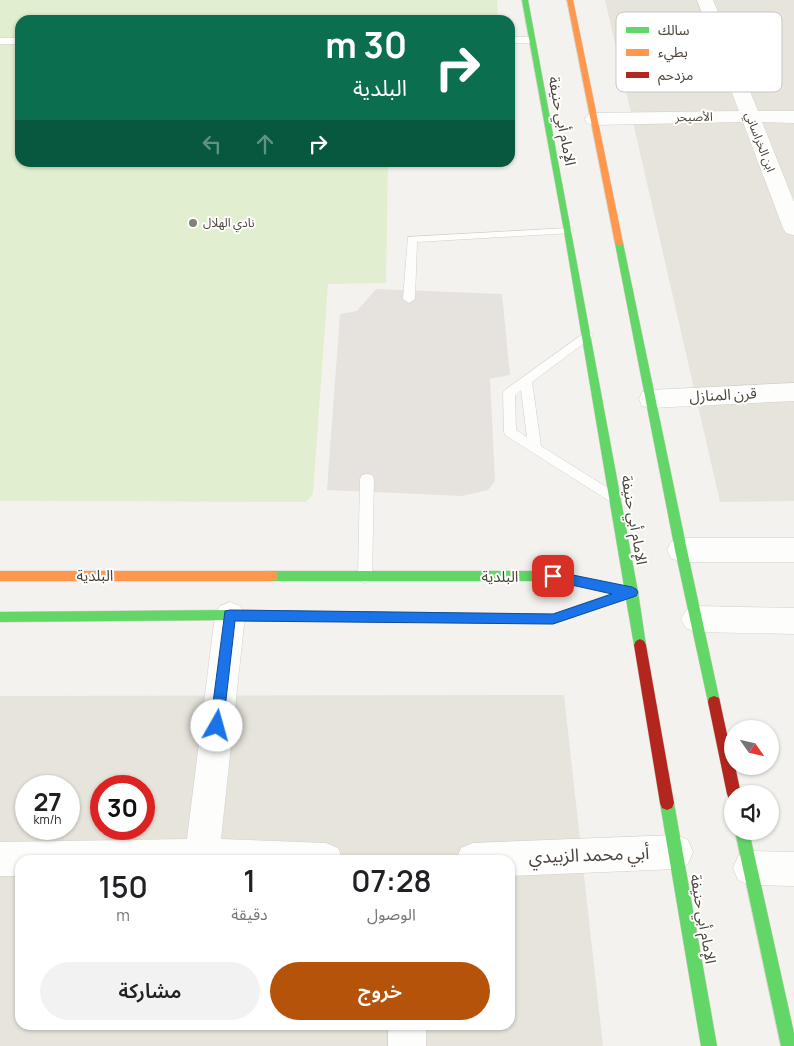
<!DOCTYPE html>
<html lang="ar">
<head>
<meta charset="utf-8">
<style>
  :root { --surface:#fff; --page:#f2f2f2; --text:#202124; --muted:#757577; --accent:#b45309 }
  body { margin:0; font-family:Manrope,"Noto Sans Arabic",sans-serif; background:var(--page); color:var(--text); direction:rtl; height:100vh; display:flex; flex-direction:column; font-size:19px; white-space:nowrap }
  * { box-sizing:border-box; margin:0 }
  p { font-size:16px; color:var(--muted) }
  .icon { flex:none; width:28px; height:28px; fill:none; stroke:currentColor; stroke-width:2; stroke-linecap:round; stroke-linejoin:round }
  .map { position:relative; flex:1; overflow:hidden; direction:ltr }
  .details { position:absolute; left:15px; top:855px; width:500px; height:175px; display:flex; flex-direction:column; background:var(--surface); border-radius:15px; box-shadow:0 1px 4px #0004; direction:rtl }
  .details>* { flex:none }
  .hud { position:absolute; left:15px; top:15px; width:500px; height:152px; border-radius:15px; box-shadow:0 1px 4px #0004; direction:rtl; background:#0b6e4f; color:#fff; overflow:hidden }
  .needle { width:32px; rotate:124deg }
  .controls { position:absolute; left:724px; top:720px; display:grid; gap:10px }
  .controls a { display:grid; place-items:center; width:55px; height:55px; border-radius:50%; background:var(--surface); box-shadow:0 1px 4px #0004; font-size:25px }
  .speed { position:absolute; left:15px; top:775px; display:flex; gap:10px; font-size:25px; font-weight:700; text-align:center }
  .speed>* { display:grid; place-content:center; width:65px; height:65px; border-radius:50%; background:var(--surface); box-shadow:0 1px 4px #0004; line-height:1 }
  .speed small { font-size:12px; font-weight:400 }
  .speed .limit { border:8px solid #d22; background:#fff; color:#111 }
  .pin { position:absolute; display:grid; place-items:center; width:42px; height:42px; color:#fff; margin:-21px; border-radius:10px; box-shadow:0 2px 8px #0006 }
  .me { position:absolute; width:55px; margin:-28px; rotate:7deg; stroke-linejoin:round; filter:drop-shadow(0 0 4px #0008) }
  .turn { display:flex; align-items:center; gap:18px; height:105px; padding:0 25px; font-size:22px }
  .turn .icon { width:65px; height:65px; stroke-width:2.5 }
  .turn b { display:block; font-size:35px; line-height:42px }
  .lanes { display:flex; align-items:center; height:48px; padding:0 25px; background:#0003; justify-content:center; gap:25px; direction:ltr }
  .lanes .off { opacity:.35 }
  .eta { display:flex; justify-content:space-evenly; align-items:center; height:85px; text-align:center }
  .eta b { font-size:30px; font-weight:600; line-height:35px }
  .cta { display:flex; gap:10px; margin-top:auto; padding:10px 25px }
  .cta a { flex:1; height:58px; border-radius:30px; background:var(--accent); color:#fff; font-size:20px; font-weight:600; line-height:58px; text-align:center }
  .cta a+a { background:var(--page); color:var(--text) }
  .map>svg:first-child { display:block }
</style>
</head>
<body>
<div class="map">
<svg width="794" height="1046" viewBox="0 0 794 1046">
  <rect width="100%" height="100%" fill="#f4f2ee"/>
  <!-- residential -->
  <path fill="#e7e4dc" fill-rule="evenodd" d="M605 0H794V501L720 502Z
    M564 695 603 1046H0V696ZM26 786H69V829H26ZM101 786H144V829H101ZM20 860H510V1025H20Z"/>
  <!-- green -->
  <path fill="#e1eecf" d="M0 0H497L498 20H20V162L388 163 386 283 328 284 313 494 306 502 0 501Z"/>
  <!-- parking -->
  <path fill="#e6e3df" d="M376 289 502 294 510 375 490 379 495 481 488 490 462 496 327 490 340 314 357 311Z"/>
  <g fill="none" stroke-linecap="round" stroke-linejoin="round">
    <!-- lane casing -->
    <g stroke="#d2d0cb" stroke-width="1">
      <path id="lane" d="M510 37H531L535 40 531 43H510Z
        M0 38H20V44H0Z
        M568 228 572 229 573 231 572 233 417 242 415 299 409 303 403 299 408 237Z
        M587 331 593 335 591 338 532 382 541 446 619 495 621 499 619 503 614 504 505 435 504 432 503 393 505 390ZM521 390 527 437 516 430 515 395Z
        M367 474 372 475 374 479 372 577 370 581 365 583 360 581 358 577 360 479 362 475Z"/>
    </g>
    <!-- street casing -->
    <g stroke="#d2d0cb" stroke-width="1">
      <path id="street" d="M697 0H713L758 111H794V123L762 122 794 202V235L786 233 783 228 743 122 594 125 587 123 585 119 587 115 594 113 739 111Z
        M794 383V401L651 408 642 406 639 399 642 392 651 390Z
        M681 538H794V562H681L671 558 667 550 671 542Z
        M230 602 240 606 245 615 221 839 326 843 338 848 343 860H20V876H0V842L187 839 215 615 220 606Z
        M696 606 794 608V634L696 632 686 628 681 619 686 610Z
        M676 835 688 840 693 852 688 864 676 869 510 876V860H456L461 848 473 843Z
        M750 851 794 852V886L750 885 738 880 733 868 738 856Z
        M388 1025H426V1046H388Z"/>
    </g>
    <!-- fast casing -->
    <g stroke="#d3cfc5" stroke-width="1">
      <path id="fast" d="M522 0H528L638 592 646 645 644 649 640 651 636 649 634 645 626 599 553 624 230 620 0 622V612L230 610 553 614 613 593 553 581H272L268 580 266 576 268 572 272 571H553L624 586 564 231Z
        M619 240 623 243 687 550 720 702 719 706 714 708 709 706 708 702 675 550 615 243Z
        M667 796 672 798 674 803 717 1046H701L660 803 662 798Z
        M735 831H749L794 1033V1046H781Z"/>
    </g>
    <!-- slow casing -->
    <g stroke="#d3cfc5" stroke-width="1">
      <path id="slow" d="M567 0H573L623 243 619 246 615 243Z
        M0 571H272L276 572 278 576 276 580 272 581H0Z"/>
    </g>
    <!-- jam casing -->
    <g stroke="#d3cfc5" stroke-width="1">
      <path id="jam" d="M640 639 644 641 646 645 674 803 672 808 667 810 662 808 660 803 634 645 636 641Z
        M714 696 719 698 720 702 732 757V766H735L741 794H732V800L729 799 727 794 708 702 709 698Z"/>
    </g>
    <!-- lane -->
    <use href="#lane" fill="#fdfdfc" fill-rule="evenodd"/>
    <!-- street -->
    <use href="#street" fill="#fdfdfc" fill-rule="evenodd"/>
    <!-- fast -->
    <use href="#fast" fill="#63d668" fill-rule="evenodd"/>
    <!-- slow -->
    <use href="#slow" fill="#ff974d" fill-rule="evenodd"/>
    <!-- jam -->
    <use href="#jam" fill="#b3261e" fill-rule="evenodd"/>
  </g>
  <!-- route -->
  <path fill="#1a73e8" stroke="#114b97" d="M553 571 632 587 636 589 638 592 636 596 553 624 235 621 223 726 221 731 217 732 212 731 210 726 225 611 230 610 553 614 612 594 549 580 547 576 549 573Z"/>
  <!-- markers -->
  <circle fill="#868178" stroke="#fff" stroke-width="2" cx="193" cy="223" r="5"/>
  <g text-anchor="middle" stroke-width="4" stroke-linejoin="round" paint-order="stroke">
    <!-- far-street labels -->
    <g font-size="12" fill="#4b4439" stroke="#fff">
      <text transform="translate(694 117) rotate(-1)" y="4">الأصيحر</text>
      <text transform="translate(760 142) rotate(69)" y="4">ابن الخراساني</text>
    </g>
    <!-- far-poi labels -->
    <g font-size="12" fill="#4b4439" stroke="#fff" text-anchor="start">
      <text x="203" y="227">نادي الهلال</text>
    </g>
    <!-- street labels -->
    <g font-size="15" fill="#4b4439" stroke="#fff">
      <text transform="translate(562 121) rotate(79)" y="5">الإمام أبي حنيفة</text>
      <text transform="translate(723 395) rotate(-3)" y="5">قرن المنازل</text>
      <text transform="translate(634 520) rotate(80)" y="5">الإمام أبي حنيفة</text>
      <text x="95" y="581">البلدية</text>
      <text x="500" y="582">البلدية</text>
      <text transform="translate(703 919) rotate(80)" y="5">الإمام أبي حنيفة</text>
    </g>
    <!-- near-street labels -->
    <g font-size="18" fill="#4b4439" stroke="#fff">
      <text transform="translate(589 855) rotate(-2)" y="6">أبي محمد الزبيدي</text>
    </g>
  </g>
  <!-- legend -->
  <rect x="616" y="12" width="166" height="80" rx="8" fill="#fff" stroke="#c9c7c4" stroke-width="1"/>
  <rect x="626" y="27" width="23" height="6" fill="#63d668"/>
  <rect x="626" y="49" width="23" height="7" fill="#ff974d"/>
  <rect x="626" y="72" width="23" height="6" fill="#b3261e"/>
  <g font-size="14" fill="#4b4439">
    <text x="658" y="35">سالك</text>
    <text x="658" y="57">بطيء</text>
    <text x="658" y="80">مزدحم</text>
  </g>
</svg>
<div class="controls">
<a><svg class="needle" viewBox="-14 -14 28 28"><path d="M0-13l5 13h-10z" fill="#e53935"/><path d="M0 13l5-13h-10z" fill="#757577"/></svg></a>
<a><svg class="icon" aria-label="sound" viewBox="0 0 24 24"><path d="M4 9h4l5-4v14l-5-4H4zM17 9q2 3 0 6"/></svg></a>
</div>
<div class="speed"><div>27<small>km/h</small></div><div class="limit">30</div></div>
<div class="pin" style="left:553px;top:576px;background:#d93025"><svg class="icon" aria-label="arrive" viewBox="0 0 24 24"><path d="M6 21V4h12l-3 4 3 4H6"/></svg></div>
<svg class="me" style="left:217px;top:726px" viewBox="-20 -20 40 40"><circle r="19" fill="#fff"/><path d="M0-13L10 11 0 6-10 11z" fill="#1a73e8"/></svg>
<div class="hud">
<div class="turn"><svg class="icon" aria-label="right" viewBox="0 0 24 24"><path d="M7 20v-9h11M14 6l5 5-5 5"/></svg><div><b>30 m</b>البلدية</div></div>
<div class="lanes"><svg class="icon off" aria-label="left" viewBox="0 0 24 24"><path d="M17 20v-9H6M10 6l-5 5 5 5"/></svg><svg class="icon off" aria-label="ahead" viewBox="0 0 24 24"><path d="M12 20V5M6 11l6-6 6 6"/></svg><svg class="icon" aria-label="right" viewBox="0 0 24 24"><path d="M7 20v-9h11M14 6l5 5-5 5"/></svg></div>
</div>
<section class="details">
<div class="eta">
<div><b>07:28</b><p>الوصول</p></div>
<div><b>1</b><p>دقيقة</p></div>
<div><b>150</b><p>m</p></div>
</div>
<div class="cta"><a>خروج</a><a>مشاركة</a></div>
</section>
</div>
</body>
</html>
